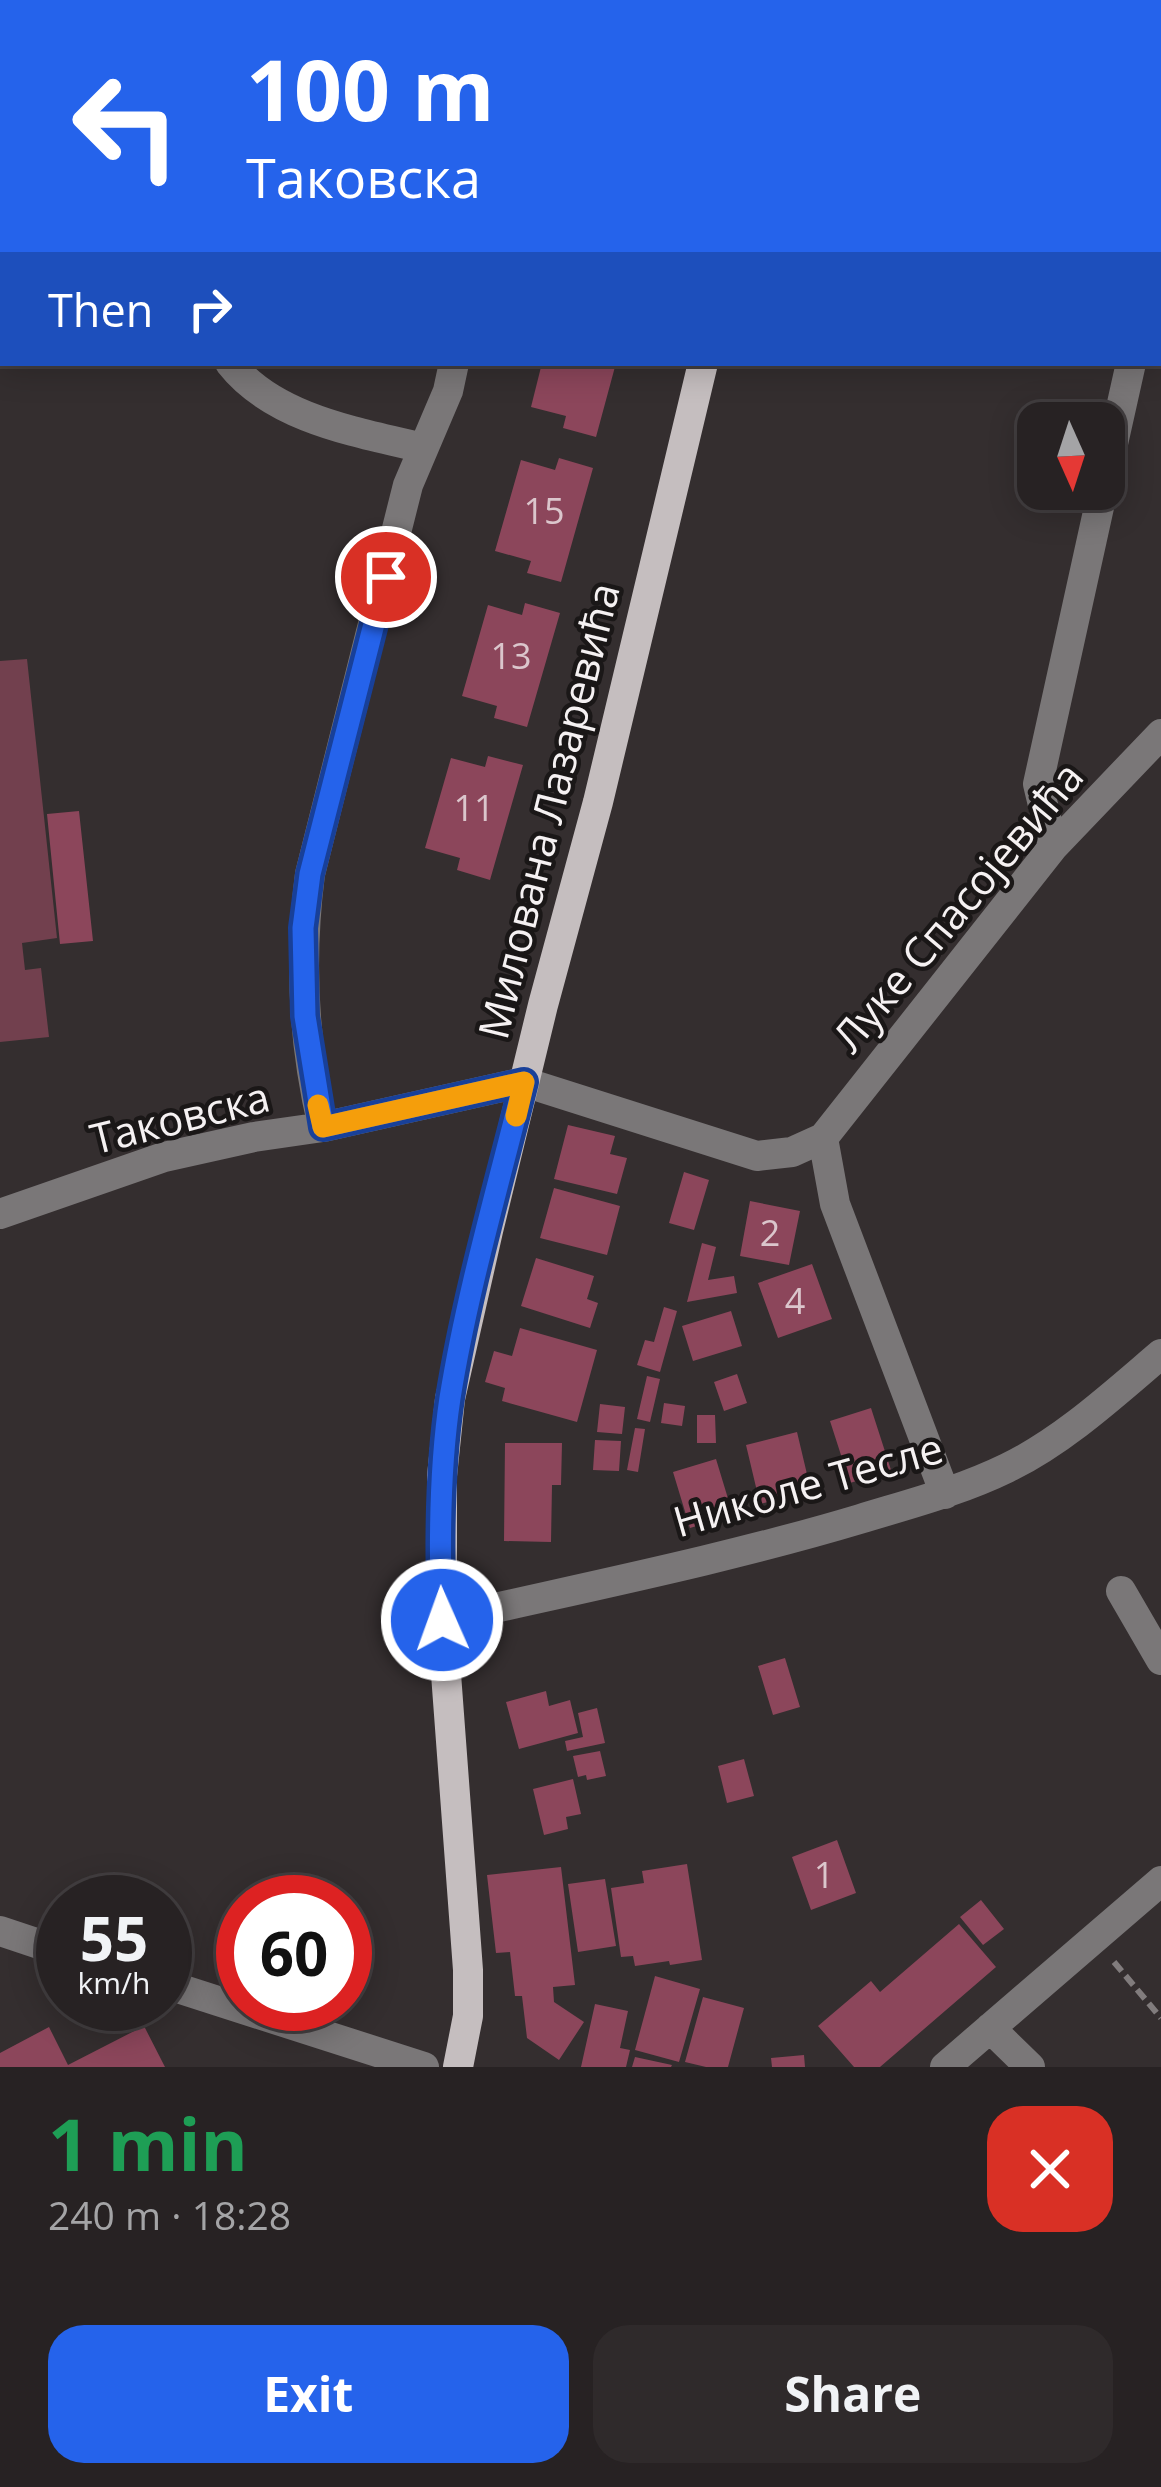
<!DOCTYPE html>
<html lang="en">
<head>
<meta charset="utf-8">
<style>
  :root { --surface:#272223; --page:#2f2a2b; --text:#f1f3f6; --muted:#a4a4a6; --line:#433f41; --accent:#2563eb }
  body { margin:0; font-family:"Open Sans",sans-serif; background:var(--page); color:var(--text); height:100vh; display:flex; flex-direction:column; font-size:45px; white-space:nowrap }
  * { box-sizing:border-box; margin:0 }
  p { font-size:39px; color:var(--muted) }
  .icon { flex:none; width:66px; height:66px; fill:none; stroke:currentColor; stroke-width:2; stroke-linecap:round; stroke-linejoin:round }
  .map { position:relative; height:2067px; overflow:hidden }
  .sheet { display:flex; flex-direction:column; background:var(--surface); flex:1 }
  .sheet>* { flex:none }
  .guide { position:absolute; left:0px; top:0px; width:1161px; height:366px; box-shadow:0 6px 30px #0003,0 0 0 3px var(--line); background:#2563eb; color:#fff; overflow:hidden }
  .needle { width:78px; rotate:177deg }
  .fabs { position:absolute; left:1017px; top:402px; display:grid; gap:24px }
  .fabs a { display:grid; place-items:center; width:108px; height:108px; border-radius:24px; background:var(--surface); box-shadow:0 6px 30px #0003,0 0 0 3px var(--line); font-size:60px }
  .speed { position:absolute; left:36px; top:1875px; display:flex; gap:24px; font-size:60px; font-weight:700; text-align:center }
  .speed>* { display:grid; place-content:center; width:156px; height:156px; border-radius:50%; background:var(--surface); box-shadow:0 6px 30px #0003,0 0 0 3px var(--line); line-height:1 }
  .speed small { font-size:30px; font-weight:400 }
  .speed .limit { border:18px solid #d22; background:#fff; color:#111 }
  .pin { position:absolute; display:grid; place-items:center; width:102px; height:102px; color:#fff; margin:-51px; border:6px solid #fff; border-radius:50%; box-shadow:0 3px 12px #0007 }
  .me { position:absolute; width:132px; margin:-66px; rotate:358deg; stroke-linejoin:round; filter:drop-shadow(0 0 9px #0008) }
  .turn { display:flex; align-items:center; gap:42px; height:252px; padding:0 48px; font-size:54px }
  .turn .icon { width:156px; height:156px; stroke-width:2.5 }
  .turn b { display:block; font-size:84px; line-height:102px }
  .then { display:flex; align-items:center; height:114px; padding:0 48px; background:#0003; gap:24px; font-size:45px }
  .round { display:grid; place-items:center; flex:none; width:126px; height:126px; border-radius:36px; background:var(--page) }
  .summary { display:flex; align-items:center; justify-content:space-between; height:204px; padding:0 48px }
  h1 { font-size:72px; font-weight:700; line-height:90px; color:#1e9e55 }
  .action { display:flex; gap:24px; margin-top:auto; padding:24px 48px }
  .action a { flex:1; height:138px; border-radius:36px; background:var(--accent); color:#fff; font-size:48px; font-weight:700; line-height:138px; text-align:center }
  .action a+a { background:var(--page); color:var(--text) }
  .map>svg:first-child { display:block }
</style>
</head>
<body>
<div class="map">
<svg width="1161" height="2067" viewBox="0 0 1161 2067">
  <rect width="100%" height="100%" fill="#342e2f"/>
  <!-- green -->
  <path fill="#72404e" d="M27 659 57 938 22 943 25 970 41 968 49 1037 0 1042V661Z"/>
  <!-- building -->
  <path fill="#8c465b" d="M542 363H616L596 437 563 428 566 416 531 407Z
    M559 458 593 468 561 582 527 573 531 561 495 551 521 460 555 470Z
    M525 603 560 613 527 727 494 718 497 706 462 696 488 605 522 615Z
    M488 756 523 765 490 880 457 870 460 858 425 848 451 758 485 767Z
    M79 811 93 941 60 944 47 814Z
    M568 1125 615 1136 610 1154 627 1158 617 1194 554 1179Z
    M684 1172 709 1180 694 1230 669 1223Z
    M554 1188 620 1206 607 1255 540 1238Z
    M750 1201 800 1211 789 1265 740 1256Z
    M702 1243 716 1247 708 1280 734 1276 737 1293 687 1302Z
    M536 1258 594 1276 587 1299 598 1303 590 1328 521 1306Z
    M812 1264 832 1319 778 1338 758 1283Z
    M664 1307 677 1311 660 1372 637 1365 645 1340 654 1342Z
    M731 1311 742 1346 693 1361 682 1326Z
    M520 1328 597 1350 577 1422 502 1401 505 1388 485 1382 494 1351 512 1356Z
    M737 1374 747 1403 724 1411 714 1382Z
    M647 1376 660 1379 650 1422 637 1419Z
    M664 1403 685 1406 682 1426 661 1423Z
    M600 1404 625 1407 622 1434 597 1432Z
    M871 1408 891 1470 850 1483 830 1421Z
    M697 1415H715L716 1443H697Z
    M635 1428 645 1429 638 1472 627 1470Z
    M797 1432 811 1491 760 1504 746 1445Z
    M595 1440 621 1441 619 1471 593 1470Z
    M505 1443H562L561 1485H552L551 1542 504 1541Z
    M716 1459 733 1515 690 1528 673 1472Z
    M785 1658 800 1707 773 1715 758 1666Z
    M546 1691 549 1706 570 1700 578 1733 519 1749 506 1702Z
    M597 1708 605 1743 567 1751 565 1741 583 1737 578 1713Z
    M600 1751 606 1776 587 1780 586 1775 578 1777 573 1756Z
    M744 1759 754 1796 727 1803 718 1766Z
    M573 1779 581 1814 566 1817 568 1829 544 1835 533 1789Z
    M837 1840 856 1893 811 1910 792 1857Z
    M687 1864 702 1960 670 1965 669 1961 635 1966 633 1956 621 1957 611 1888 644 1883 642 1871Z
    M561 1867 575 1985 553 1987 554 2002 584 2022 559 2060 527 2038 522 1996H515L510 1952 496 1953 487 1875Z
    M605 1879 616 1946 578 1952 568 1884Z
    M981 1900 1004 1929 983 1945 960 1917Z
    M959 1924 996 1967 880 2067H854L818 2026 871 1981 880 1992Z
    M655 1976 700 1989 679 2062 635 2050Z
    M703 1997 744 2008 728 2067H706L685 2062Z
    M595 2004 628 2011 620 2048 630 2050 626 2067H581Z
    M144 2026 165 2067H0V2053L49 2027 68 2065Z
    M804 2055 805 2067H772L771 2058Z
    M635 2057 672 2065 671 2067H632Z"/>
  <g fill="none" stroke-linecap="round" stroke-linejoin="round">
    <!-- path -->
    <path stroke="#817c7d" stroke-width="6" stroke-dasharray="12 6" stroke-linecap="butt" d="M206 3V0
      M1114 1962 1161 2018"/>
    <!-- minor -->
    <path stroke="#7a7778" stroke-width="30" d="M511 3V0
      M1158 265 1161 255
      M230 363C274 419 357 432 423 448
      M1104 484 1131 363
      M1053 847 1038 784 1103 489
      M323 1127C303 1043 299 960 310 874L408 485 448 391 454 363
      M823 1138 1053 847 1161 734
      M0 1214 164 1157 254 1137 323 1127 524 1082 757 1156 792 1152 823 1138 835 1204 945 1494
      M1121 1591 1161 1660
      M442 1620C581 1588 723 1560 860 1519 909 1504 960 1491 1007 1468 1063 1441 1114 1394 1161 1354
      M0 1931 63 1952
      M165 1984 424 2067
      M990 2028 1030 2067
      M945 2067 1161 1881"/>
    <!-- major -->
    <path stroke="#c5bebf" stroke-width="30" d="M786 3V0
      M458 2067 468 2016V1970L442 1620V1476L450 1399 488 1231 543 1005 598 802 703 363"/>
  </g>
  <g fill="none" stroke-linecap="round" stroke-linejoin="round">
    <!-- route casing -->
    <g stroke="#184099" stroke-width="30">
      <path id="route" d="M386 577 310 874 303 928 305 1016 323 1127 524 1082C498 1187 467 1292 450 1398 439 1471 439 1546 442 1620"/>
    </g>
    <!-- route -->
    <use href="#route" stroke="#2563eb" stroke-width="21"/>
    <!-- slow -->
    <path stroke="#f59e0b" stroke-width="21" d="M318 1105 323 1127 524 1082 516 1116"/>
  </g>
  <g text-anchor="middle" stroke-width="9" stroke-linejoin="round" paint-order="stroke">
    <!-- number labels -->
    <g font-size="36" fill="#dbc6cc">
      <text x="544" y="524">15</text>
      <text x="511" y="669">13</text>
      <text x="474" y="821">11</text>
      <text x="770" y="1246">2</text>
      <text x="795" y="1314">4</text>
      <text x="824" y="1888">1</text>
    </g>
    <!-- street labels -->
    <g font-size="42" fill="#f5f1f2" stroke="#1a1717">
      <text transform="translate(549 811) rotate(-76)" y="15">Милована Лазаревића</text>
      <text transform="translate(958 907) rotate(-50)" y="15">Луке Спасојевића</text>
      <text transform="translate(180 1118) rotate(-14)" y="15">Таковска</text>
      <text transform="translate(808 1485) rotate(-16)" y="15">Николе Тесле</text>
    </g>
  </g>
</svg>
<div class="fabs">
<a><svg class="needle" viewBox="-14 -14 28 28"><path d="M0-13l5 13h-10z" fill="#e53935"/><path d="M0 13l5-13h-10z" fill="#a4a4a6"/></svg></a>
</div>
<div class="speed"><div>55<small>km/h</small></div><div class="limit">60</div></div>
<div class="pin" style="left:386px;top:577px;background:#d93025"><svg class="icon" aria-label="arrive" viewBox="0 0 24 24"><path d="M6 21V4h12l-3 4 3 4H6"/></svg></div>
<svg class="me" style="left:442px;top:1620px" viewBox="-20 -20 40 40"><circle r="17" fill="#2563eb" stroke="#fff" stroke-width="3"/><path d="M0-11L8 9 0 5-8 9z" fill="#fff"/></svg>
<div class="guide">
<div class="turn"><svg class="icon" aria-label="left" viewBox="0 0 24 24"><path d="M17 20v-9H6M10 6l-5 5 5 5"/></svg><div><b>100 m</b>Таковска</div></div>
<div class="then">Then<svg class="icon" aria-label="right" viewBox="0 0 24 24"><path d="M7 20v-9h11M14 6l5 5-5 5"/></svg></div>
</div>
</div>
<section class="sheet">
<div class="summary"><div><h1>1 min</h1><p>240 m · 18:28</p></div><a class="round" style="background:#d93025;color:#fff"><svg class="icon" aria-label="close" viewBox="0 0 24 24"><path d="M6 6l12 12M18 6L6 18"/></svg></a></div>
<div class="action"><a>Exit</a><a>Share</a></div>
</section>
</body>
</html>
